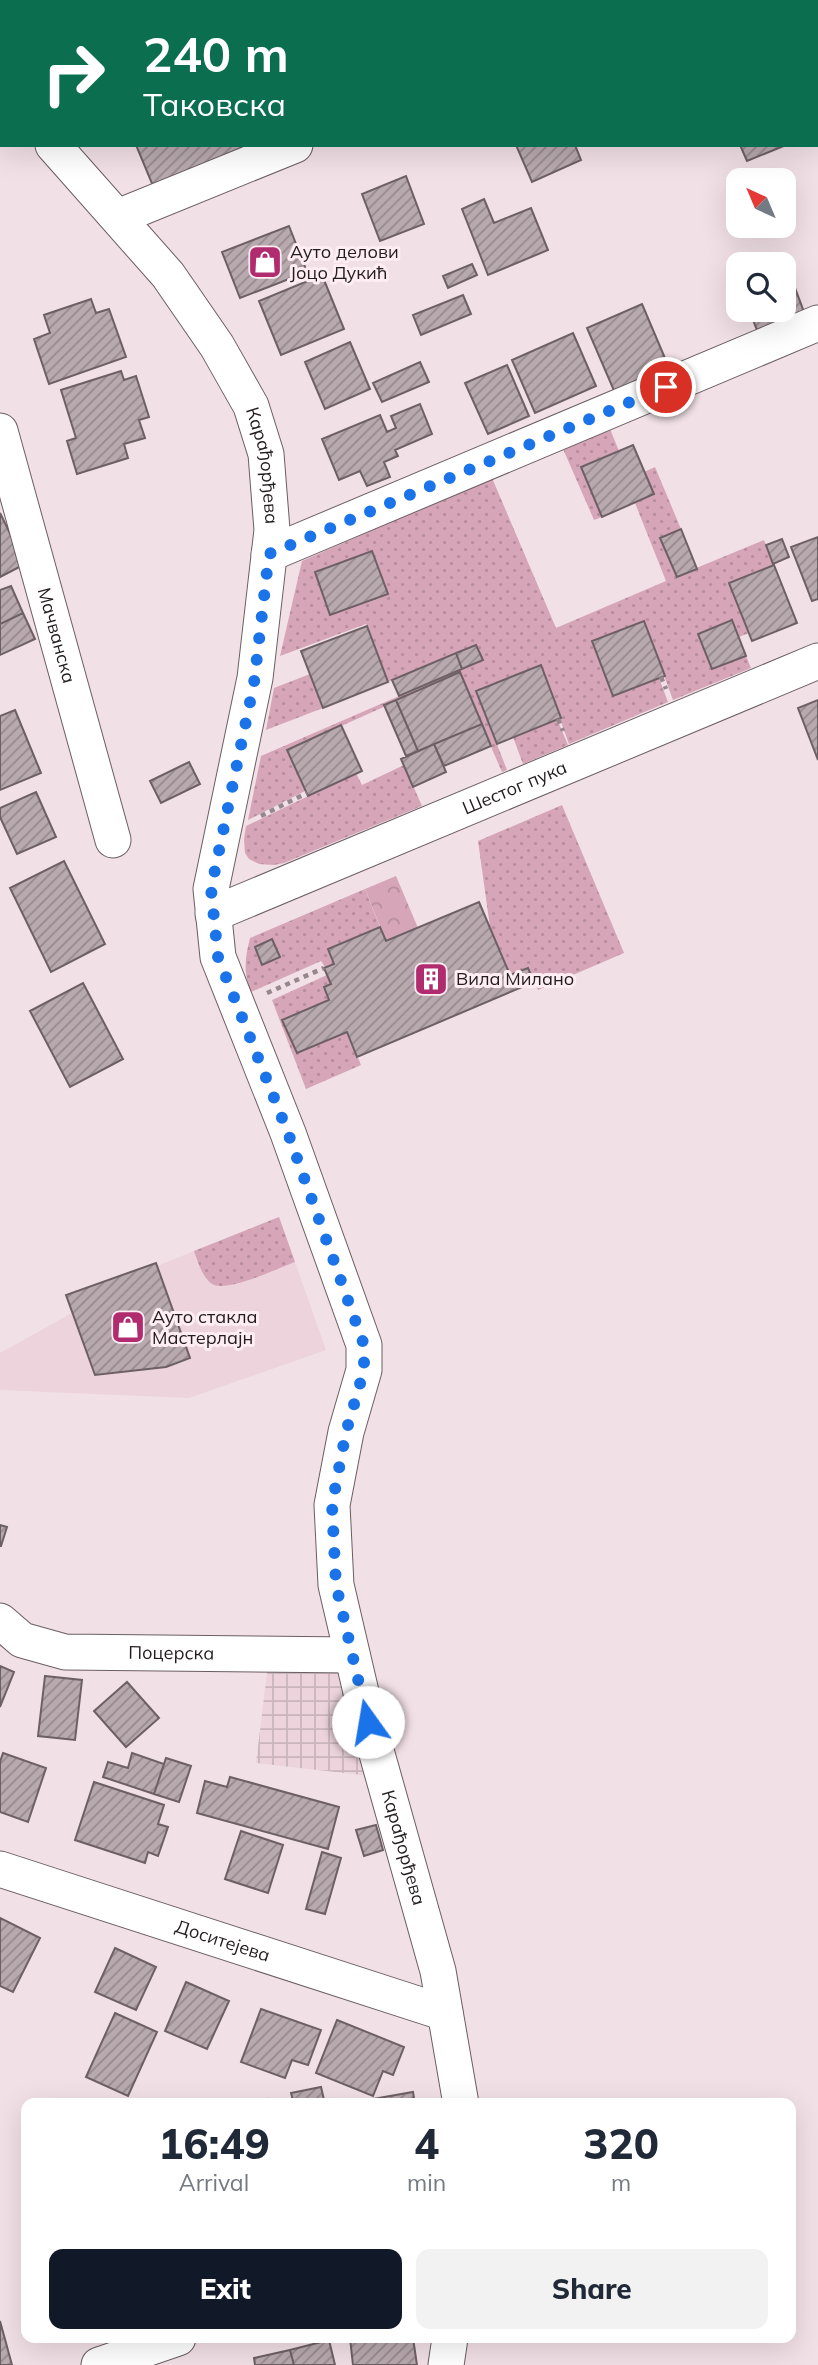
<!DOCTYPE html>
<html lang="en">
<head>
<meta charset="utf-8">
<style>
  :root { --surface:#fff; --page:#f2f2f3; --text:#1f2937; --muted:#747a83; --accent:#111827 }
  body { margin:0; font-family:Mulish,sans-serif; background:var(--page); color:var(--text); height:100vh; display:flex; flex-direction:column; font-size:26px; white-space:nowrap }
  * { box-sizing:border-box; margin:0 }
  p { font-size:23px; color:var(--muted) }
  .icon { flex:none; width:38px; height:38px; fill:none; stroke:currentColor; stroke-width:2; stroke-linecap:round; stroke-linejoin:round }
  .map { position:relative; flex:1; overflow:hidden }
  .panel { position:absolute; left:21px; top:2098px; width:775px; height:245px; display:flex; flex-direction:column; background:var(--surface); border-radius:14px; box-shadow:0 7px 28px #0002 }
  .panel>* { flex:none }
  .top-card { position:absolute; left:0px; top:0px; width:819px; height:147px; box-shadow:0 7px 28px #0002; background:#0b6e4f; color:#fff; overflow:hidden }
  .needle { width:46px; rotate:316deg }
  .controls { position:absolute; left:726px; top:168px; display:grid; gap:14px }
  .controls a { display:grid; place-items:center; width:70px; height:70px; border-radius:14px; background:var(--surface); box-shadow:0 7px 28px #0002; font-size:35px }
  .pin { position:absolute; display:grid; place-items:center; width:60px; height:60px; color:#fff; margin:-30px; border:4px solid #fff; border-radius:50%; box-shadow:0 2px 7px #0007 }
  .me { position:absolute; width:77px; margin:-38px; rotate:347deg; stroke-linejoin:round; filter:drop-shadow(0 0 5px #0008) }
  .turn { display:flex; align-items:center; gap:24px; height:147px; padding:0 28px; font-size:32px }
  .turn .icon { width:91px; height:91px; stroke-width:2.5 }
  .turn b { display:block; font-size:49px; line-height:60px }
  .eta { display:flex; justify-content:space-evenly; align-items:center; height:119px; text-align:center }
  .eta b { font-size:42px; font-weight:800; line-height:49px }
  .cta { display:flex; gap:14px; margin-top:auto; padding:14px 28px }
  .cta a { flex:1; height:80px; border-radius:14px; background:var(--accent); color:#fff; font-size:28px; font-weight:800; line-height:80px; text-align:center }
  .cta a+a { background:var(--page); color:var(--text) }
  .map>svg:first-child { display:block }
</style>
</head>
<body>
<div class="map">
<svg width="818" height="2365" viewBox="0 0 818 2365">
  <defs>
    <pattern id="industrial-grid" width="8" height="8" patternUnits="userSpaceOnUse" patternTransform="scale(1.75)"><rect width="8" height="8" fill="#ecd3dc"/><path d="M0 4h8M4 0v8" fill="none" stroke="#cab5bc"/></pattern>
    <pattern id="grass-dots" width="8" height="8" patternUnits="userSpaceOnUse" patternTransform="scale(1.75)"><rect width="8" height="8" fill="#d6a5b7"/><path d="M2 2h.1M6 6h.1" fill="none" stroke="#b78d9d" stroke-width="1.8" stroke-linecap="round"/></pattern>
    <pattern id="park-crowns" width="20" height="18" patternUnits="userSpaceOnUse" patternTransform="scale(1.75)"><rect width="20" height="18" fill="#d6a5b7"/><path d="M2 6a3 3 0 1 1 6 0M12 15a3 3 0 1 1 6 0" fill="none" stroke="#b78d9d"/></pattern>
    <pattern id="building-hatch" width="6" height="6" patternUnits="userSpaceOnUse" patternTransform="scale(1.75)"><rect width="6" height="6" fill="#b8a9ae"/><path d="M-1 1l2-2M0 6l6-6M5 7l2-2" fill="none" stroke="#95898d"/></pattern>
  </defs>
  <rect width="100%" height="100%" fill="#f1e0e6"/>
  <!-- built -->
  <path fill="#ecd3dc" d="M0 0H241L237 2H2V49L0 47Z
    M279 1217 326 1350 189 1398 0 1390V1353L72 1313 66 1295 156 1263 157 1266Z"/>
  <!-- industrial -->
  <path fill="url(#industrial-grid)" d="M268 1665 337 1673 359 1694 379 1777 256 1763Z"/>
  <!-- grass -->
  <path fill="url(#grass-dots)" d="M610 429 619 451 581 467 602 517 594 520 563 449Z
    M655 467 681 529 661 538 677 576 764 540 774 565 729 583 749 633 739 637 732 620 698 634 712 669 746 656 751 668 673 700 644 621 592 641 613 696 659 678 668 702 569 744 541 666 476 691 507 770 502 772 459 673 288 750 305 791 248 820 261 756 482 660 476 645 388 682 366 624 280 656 302 561 492 478 556 628 666 581 635 503 654 494 644 472Z
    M310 674 323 708 266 730 274 688Z
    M557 719 568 745 523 764 513 737Z
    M404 765 422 806 284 863 274 865 259 864 249 859 245 853 244 839 246 826 356 773 362 785Z
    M562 805 624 953 538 990 528 968 510 975 490 927 478 841Z
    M365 889 380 927 328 949 334 964 325 967 321 961 251 992C243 972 245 958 250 938Z
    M327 975 331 984 324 988 329 1000 283 1020 297 1053 347 1032 361 1065 306 1089 272 1000Z
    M279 1217 295 1262C278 1268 227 1293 212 1284 202 1277 198 1262 194 1251Z"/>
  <!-- park -->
  <path fill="url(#park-crowns)" d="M396 876 418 928 386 941 365 889Z"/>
  <!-- building -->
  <path fill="url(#building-hatch)" stroke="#6d6065" stroke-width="2" d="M169 0H241L237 2H170Z
    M443 0H475L476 2H439Z
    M502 0H554L555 2H503Z
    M136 145H248L153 186Z
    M516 145H575L581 160 532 182Z
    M740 145H786L747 161Z
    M406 176 424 224 380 241 362 194Z
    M484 199 494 223 531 208 548 250 488 275 462 209Z
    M289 226 307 272 240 298 222 252Z
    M783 256 804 312 757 330 749 310H784V264H760Z
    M472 264 477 275 448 288 443 276Z
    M322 275 344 329 281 355 259 301Z
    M463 295 471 314 421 335 413 315Z
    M91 299 96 313 109 309 126 357 49 384 34 339 50 333 44 315Z
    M642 304 670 370 615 393 587 328Z
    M573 333 596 386 535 413 512 360Z
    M350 342 370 389 325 409 305 362Z
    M420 362 429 382 382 402 373 383Z
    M507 365 529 416 488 434 465 383Z
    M121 371 124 380 136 376 149 417 139 420 145 438 124 444 128 458 77 474 67 441 76 438 61 390Z
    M420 404 432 434 395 450 398 456 384 462 390 477 367 486 360 471 339 480 322 439 380 415 387 432 396 428 391 416Z
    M633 445 654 494 602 517 581 467Z
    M0 513 25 564 0 577Z
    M681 529 697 569 677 577 660 538Z
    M818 537V599L812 601 791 547Z
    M782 539 789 557 773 564 766 545Z
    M372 551 388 594 330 615 315 572Z
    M774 565 797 623 752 641 729 583Z
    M11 586 23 613 0 624V590Z
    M23 613 35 639 0 655V624Z
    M732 620 746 656 712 669 698 634Z
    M644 621 665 676 613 696 592 641Z
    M367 626 388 682 323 708 301 651Z
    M476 645 483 660 462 669 456 653Z
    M456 653 462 669 399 696 392 680Z
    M541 665 561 718 497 744 476 691Z
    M460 672 482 724 418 751 396 700Z
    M396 700 418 751 406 756 384 705Z
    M818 700V760L798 708Z
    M15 710 41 773 0 790V716Z
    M482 724 491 746 444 766 434 744Z
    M341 725 362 771 308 796 287 750Z
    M434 744 446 772 413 787 401 759Z
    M189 762 200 784 161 803 150 781Z
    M36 792 56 837 17 854 0 817V808Z
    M64 861 105 944 51 972 10 888Z
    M479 902 510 975 528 968 534 982 357 1057 347 1032 297 1053 282 1020 329 1000 324 987 331 984 324 968 334 964 328 949 380 927 386 941Z
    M272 939 280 957 262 965 255 947Z
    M83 983 123 1059 70 1087 30 1011Z
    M156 1263 190 1358 166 1367 95 1375 66 1295Z
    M0 1525 7 1527 1 1546H0Z
    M0 1666 14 1672 0 1707Z
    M45 1676 82 1680 75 1740 38 1736Z
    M127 1682 159 1718 126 1747 94 1711Z
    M3 1753 46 1768 28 1822 0 1812V1762Z
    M132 1753 164 1764 154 1794 103 1777 108 1762 128 1768Z
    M166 1758 191 1766 179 1802 154 1794Z
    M230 1777 339 1807 328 1849 197 1813 205 1781 227 1787Z
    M94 1782 164 1805 158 1824 168 1827 158 1856 148 1852 145 1863 75 1840Z
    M376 1825 383 1850 364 1856 356 1830Z
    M241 1831 283 1845 268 1893 225 1879Z
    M322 1852 341 1858 325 1914 306 1909Z
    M0 1918 40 1938 13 1992 0 1986Z
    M115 1948 156 1967 136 2010 95 1992Z
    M186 1982 229 2001 207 2049 165 2031Z
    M261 2009 321 2030 308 2065 292 2060 285 2078 241 2062Z
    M115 2013 157 2032 128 2096 86 2077Z
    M337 2020 404 2047 393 2075 383 2071 373 2096 316 2073Z
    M321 2087 325 2104H294L291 2093Z
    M413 2092 415 2104H368L367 2100Z
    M267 2099V2104H242Z
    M0 2321 12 2365H0Z
    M350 2338H413L417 2365H353Z
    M329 2340 335 2365H294L290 2350Z
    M290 2350 294 2365H255L254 2358Z"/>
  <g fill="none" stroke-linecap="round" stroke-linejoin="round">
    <!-- minor casing -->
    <g stroke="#6b5e62" stroke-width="37">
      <g id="minor">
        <path d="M653 2 657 0"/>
        <path d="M0 88 2 90"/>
        <path id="s1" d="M53 145 168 275 217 346 251 406 266 454 272 530 255 678 211 889 218 957 288 1133 364 1345V1370L346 1432 332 1505 336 1585 368 1722 438 1971 461 2104"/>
        <path d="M118 217 295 145"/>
        <path id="s2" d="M0 431 113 840"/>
        <path d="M269 554 818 323"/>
        <path id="s3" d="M213 914 818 661"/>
        <path id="s4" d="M0 1621 22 1640 65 1652 352 1655"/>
        <path id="s5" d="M0 1869 445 2013"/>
        <path d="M99 2365 178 2338"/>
        <path d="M446 2365 450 2338"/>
      </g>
    </g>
    <!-- path -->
    <path stroke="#95888d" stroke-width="4.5" stroke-dasharray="5 5" stroke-linecap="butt" d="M661 677 666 689
      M558 719 563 731
      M261 816 307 793
      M267 993 324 968"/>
    <!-- minor -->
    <use href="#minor" stroke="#fff" stroke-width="35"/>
  </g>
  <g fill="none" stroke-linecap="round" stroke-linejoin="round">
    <!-- route -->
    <path stroke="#1a73e8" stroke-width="12" stroke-dasharray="0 21.6" d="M368 1722 336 1585 332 1505 346 1432 364 1370V1345L288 1133 218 957 211 889 254 683 269 554 666 387"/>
  </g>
  <!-- icons -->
  <defs>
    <g id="shop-square" transform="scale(1.75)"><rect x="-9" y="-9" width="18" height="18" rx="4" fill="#b12b6f" stroke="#feeef3"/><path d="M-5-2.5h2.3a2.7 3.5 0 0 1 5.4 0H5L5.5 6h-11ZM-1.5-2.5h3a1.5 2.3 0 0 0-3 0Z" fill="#fff"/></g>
    <g id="building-square" transform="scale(1.75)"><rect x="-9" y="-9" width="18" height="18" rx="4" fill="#b12b6f" stroke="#feeef3"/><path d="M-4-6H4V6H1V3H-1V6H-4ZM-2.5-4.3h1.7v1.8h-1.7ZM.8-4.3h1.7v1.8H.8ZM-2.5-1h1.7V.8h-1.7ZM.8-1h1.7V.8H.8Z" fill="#fff"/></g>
  </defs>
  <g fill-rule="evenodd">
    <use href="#shop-square" x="265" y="262"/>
    <use href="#building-square" x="431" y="979"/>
    <use href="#shop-square" x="128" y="1327"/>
  </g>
  <g text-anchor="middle" stroke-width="6" stroke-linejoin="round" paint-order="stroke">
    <!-- poi labels -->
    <g font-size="18" fill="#221c1e" stroke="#feeef3" text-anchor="start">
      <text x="290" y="258">Ауто делови<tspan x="290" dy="21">Јоцо Дукић</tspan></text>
      <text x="456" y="985">Вила Милано</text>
      <text x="152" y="1323">Ауто стакла<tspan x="152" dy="21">Мастерлајн</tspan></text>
    </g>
    <!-- street labels -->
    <g font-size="18" fill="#221c1e" stroke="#feeef3">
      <text dy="6" stroke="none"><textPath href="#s1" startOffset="390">Карађорђева</textPath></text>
      <text dy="6" stroke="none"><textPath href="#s2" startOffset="212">Мачванска</textPath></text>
      <text dy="6" stroke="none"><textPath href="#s3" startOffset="327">Шестог пука</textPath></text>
      <text dy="6" stroke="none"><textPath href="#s4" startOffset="180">Поцерска</textPath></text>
      <text dy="6" stroke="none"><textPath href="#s1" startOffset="1818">Карађорђева</textPath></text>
      <text dy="6" stroke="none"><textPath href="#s5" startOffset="234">Доситејева</textPath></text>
    </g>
  </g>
</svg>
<div class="controls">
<a><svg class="needle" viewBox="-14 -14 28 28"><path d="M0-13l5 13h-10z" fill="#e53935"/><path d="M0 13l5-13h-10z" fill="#747a83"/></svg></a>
<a><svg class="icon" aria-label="search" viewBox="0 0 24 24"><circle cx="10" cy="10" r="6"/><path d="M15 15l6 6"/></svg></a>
</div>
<div class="pin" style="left:666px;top:387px;background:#d93025"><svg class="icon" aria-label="arrive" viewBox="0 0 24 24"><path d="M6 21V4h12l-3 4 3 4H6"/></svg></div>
<svg class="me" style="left:368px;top:1722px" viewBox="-20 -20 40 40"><circle r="19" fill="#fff"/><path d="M0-13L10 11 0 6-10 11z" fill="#1a73e8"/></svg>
<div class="top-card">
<div class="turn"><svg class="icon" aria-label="right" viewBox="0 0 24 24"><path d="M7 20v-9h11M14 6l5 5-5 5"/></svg><div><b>240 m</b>Таковска</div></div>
</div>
<section class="panel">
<div class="eta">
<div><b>16:49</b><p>Arrival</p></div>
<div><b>4</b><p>min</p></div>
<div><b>320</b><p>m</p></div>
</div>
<div class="cta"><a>Exit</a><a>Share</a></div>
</section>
</div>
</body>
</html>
